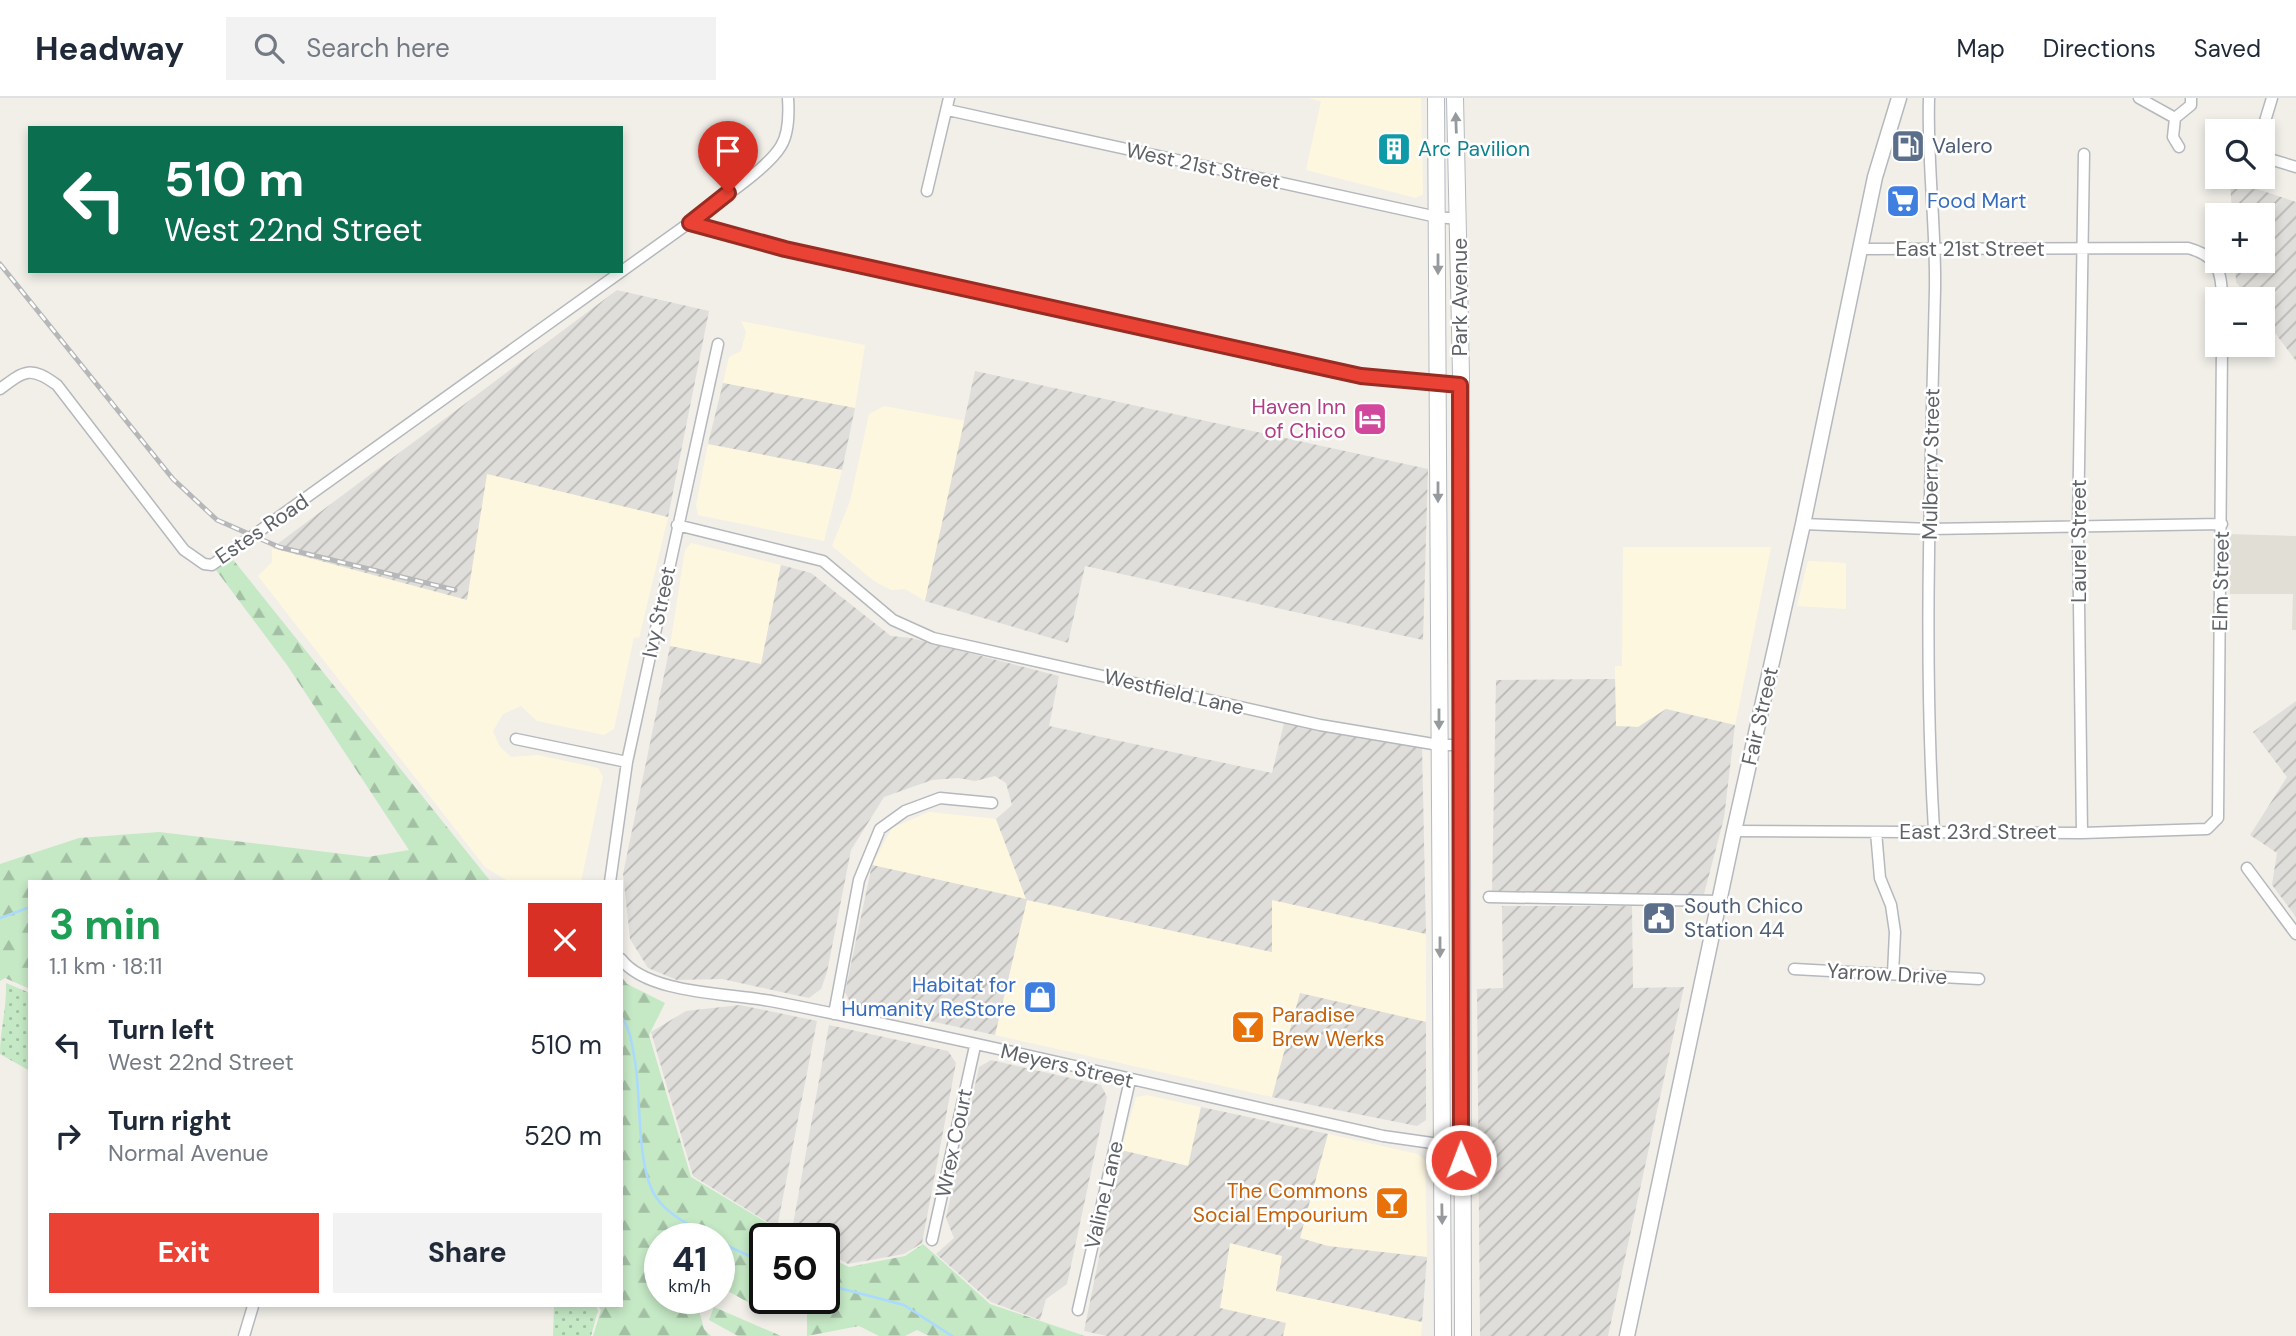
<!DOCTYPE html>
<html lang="en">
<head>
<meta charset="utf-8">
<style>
  :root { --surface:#fff; --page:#f2f2f3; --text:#1f2937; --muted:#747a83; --line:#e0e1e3; --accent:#ea4335 }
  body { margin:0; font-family:"DM Sans",sans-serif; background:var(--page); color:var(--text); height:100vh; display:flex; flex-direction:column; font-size:26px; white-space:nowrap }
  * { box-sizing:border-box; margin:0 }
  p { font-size:23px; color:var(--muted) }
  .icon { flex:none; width:38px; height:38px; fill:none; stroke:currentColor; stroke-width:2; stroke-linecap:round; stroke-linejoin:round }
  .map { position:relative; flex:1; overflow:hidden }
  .drawer { position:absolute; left:28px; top:782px; width:595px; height:427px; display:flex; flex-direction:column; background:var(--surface); border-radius:0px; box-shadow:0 4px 10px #0003 }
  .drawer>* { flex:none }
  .guide { position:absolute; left:28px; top:28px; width:595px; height:147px; border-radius:0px; box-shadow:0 4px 10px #0003; background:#0b6e4f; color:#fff; overflow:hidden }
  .buttons { position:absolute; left:2205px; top:21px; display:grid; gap:14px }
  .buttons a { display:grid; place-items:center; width:70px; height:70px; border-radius:0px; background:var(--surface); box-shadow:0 4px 10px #0003; font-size:35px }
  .speed { position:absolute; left:644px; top:1125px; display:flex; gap:14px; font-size:35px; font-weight:700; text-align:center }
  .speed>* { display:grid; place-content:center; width:91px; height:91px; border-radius:50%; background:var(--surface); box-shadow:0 4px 10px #0003; line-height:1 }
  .speed small { font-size:18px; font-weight:400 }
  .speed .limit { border:4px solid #111; border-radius:10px; background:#fff; color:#111 }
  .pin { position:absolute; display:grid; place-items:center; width:60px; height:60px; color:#fff; margin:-72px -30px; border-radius:50% 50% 50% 0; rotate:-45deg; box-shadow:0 0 7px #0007 }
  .pin .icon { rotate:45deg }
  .me { position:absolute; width:77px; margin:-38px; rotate:359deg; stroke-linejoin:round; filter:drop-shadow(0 0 5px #0008) }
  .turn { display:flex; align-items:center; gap:24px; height:147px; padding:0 21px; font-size:32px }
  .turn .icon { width:91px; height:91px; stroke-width:2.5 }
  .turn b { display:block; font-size:49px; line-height:60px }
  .round { display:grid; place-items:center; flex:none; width:74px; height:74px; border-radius:0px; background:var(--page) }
  .headline { display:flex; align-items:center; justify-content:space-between; height:119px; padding:0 21px }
  h1 { font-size:42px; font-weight:700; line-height:52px; color:#1e9e55 }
  .primary-button { display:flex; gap:14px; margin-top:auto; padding:14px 21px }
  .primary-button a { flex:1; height:80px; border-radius:0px; background:var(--accent); color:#fff; font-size:28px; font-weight:700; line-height:80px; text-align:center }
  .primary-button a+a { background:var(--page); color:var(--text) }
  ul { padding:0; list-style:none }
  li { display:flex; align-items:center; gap:21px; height:91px; padding:0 21px }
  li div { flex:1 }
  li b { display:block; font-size:26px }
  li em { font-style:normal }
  header { display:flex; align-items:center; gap:42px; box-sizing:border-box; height:98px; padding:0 35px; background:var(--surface); border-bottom:2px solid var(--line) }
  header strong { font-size:33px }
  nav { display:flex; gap:38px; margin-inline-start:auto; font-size:24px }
  .search { width:490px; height:63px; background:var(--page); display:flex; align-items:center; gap:18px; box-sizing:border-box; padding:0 24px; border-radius:0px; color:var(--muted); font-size:26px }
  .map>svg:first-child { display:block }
</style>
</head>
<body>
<header>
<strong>Headway</strong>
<div class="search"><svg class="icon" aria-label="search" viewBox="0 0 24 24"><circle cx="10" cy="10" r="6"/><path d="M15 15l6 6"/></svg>Search here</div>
<nav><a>Map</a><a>Directions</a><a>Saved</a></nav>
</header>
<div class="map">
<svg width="2296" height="1238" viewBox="0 0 2296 1238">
  <defs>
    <pattern id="industrial-furrows" width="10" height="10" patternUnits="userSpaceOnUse" patternTransform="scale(1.75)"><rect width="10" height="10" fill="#e0deda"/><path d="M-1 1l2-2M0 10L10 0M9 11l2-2" fill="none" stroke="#b9b8b5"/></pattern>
    <pattern id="grass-dots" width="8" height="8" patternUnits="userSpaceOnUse" patternTransform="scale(1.75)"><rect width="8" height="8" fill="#c5e8c5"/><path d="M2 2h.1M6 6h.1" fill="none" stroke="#a3c0a4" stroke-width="1.8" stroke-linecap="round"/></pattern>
    <pattern id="forest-firs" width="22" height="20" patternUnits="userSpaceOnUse" patternTransform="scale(1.75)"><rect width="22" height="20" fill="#c5e8c5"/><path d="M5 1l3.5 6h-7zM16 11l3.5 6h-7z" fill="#a3c0a4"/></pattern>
  </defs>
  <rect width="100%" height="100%" fill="#f1efe8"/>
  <!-- commercial -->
  <path fill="#fef7e0" d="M1308 0H1421L1423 96 1416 100 1306 72 1321 3Z
    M741 223 865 247 855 310 723 285 729 259 741 253 746 234Z
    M884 308 966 323 925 503 905 491 891 492 874 483 832 448 850 403 869 316Z
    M708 346 842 372 824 443 698 417 696 407Z
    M487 375 668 419 639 540 634 539 614 631 604 637 537 623 521 608 503 616 493 633 500 649 511 659 538 657 598 670 603 679 581 784H509L485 769 258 478 272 464V450L467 501Z
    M691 445 781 467 761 566 670 548 685 452Z
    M1623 449H1771L1735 627 1666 611 1638 629 1616 628 1615 568H1622Z
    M1808 463 1846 465V511L1797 508Z
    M929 714 996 721 1027 802 1272 854V802L1426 836V924L1300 896 1272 999 995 937 1026 802 872 767 892 730Z
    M1147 997 1201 1009 1189 1068 1121 1052 1136 999Z
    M1328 1036 1418 1056 1425 1062 1427 1159 1328 1148 1300 1140Z
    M1229 1145 1282 1158 1276 1193 1422 1224 1421 1238H1283L1285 1225 1220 1210Z"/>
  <!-- industrial -->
  <path fill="url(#industrial-furrows)" d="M2230 82 2296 104V263L2263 219V201H2249L2236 184 2235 163H2263V117H2232Z
    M617 192 709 213 668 419 487 376 467 502 272 450Z
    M975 273 1428 371 1423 542 1085 468 1068 545 925 503Z
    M723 285 855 310 842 372 708 346Z
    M781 467 811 475 891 538 911 540 1059 578 1049 628 1272 675 1285 621 1422 649 1426 836 1272 802V854L1027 802 995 937 851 906 845 894 872 767 1026 801 996 721 1012 707 1006 685 995 678 975 683 958 680 932 682 884 699 851 752 827 874 821 891 809 900 722 881 677 882 648 870 630 841 623 776 670 548 761 566Z
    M1615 581 1616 628 1638 629 1666 611 1735 627 1724 720 1704 796 1492 795 1496 582Z
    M2296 603V819L2272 787 2277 755 2250 737 2287 679 2253 634Z
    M1502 808H1632L1633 890 1684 889 1608 1238H1480L1477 891 1503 890Z
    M1300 895 1426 924V1022L1417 1028 1272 999Z
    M740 907 817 923 777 1130 693 1078 651 934 686 913Z
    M829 927 948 953 956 965 922 1145 904 1156 848 1166 824 1152V1141H806L792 1132Z
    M991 962 1101 987 1107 999 1067 1186 1046 1201 1040 1222 991 1204 936 1156 954 1140 946 1120 979 969Z
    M1201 1009 1328 1036 1300 1140 1328 1148 1427 1159 1422 1224 1276 1193 1282 1158 1230 1145 1220 1210 1286 1225 1283 1238H1107L1084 1233 1121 1052 1188 1068Z"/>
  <!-- education -->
  <path fill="#e1ded6" d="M2228 436 2296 438V532H2292L2293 496H2230Z"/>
  <!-- grass -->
  <path fill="url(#grass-dots)" d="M6 885 30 895V973L0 956C0 932 7 910 6 885Z
    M554 1208H596L598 1212 591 1238H553Z"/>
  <!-- forest -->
  <path fill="url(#forest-firs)" d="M231 459 491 784H30V891L5 880 0 883V766L79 740 159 734 368 759 409 752 287 567 216 472Z
    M621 878 627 886 665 905 649 937 691 1079 794 1141H765V1200H824V1157L849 1169 905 1158 923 1146 990 1206 1085 1238H929L917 1232 905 1238H879L859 1228 807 1238V1204L769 1216 719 1188V1141H660V1200L696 1201 704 1231 711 1238H593L601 1212 598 1208H621Z
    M714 1209 781 1238H738L709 1222Z"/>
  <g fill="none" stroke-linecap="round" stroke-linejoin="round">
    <!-- stream -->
    <path stroke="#aadaff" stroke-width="2.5" d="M0 820 30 809
      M621 918C631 932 632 947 635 963 641 999 637 1060 652 1092 661 1114 694 1130 714 1141
      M719 1144 765 1165
      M824 1186 904 1207 952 1238"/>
    <!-- minor casing -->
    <g stroke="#b5b8bc" stroke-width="13">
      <path id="minor" d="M1929 0C1927 64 1936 127 1935 191 1931 371 1923 552 1934 732
        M2139 0 2175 20
        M948 12 1437 119 1459 121
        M2175 20 2173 39 2179 49
        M2175 20 2191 7V0
        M2262 33 2272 0
        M2263 59 2296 69
        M927 93 949 0
        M689 125 785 151 1361 278 1460 287
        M1859 151 2188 150C2217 158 2222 172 2222 201
        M0 291C25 272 31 268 57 287L184 452 204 466 212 467 689 125C713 106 767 72 781 48 789 35 789 15 788 0
        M1803 426 1929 431 2222 426
        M677 427 823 463 893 522 933 540 1320 627 1439 647H1460
        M516 641 627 664
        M1734 733 2082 735 2207 731 2218 720 2222 247
        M1876 734 1880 780 1891 807 1895 834 1893 876
        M2082 735 2078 430 2084 56
        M2247 770 2296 836
        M610 784 627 664 718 246
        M1489 799 1720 803
        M621 861C648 897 733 895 776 904 979 944 1181 993 1383 1038L1460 1049
        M1794 871 1979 881
        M834 916 859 782 880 731 905 713 940 700 992 705
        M932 1142 975 948
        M1078 1212 1130 982
        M244 1238 253 1208"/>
    </g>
    <!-- tertiary casing -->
    <g stroke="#b5b8bc" stroke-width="17">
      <path id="tertiary" d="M1627 1238 1734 733 1803 426 1875 79 1899 0"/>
    </g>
    <!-- secondary casing -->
    <g stroke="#b6babf" stroke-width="18">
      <path id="secondary" d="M1436 0 1443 1238
        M1455 0 1461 277 1463 1238"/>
    </g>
    <!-- minor -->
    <use href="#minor" stroke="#fff" stroke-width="10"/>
    <!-- tertiary -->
    <use href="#tertiary" stroke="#fff" stroke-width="14"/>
    <!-- secondary -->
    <use href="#secondary" stroke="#fff" stroke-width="16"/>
    <!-- rail casing -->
    <g stroke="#b6b7b8" stroke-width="5">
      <path id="rail" d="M0 166 173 381 217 422 279 449 455 492"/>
    </g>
    <!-- rail -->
    <use href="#rail" stroke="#fff" stroke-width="2.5" stroke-dasharray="8" stroke-linecap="butt"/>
  </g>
  <!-- one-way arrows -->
  <defs><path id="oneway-solid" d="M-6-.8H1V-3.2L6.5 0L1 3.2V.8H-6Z" transform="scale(1.75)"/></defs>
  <g fill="#979a9d">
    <use href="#oneway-solid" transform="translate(1456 25) rotate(-92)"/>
    <use href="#oneway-solid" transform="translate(1438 166) rotate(90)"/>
    <use href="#oneway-solid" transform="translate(1438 394) rotate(90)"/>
    <use href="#oneway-solid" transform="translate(1439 621) rotate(90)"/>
    <use href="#oneway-solid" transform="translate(1440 849) rotate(90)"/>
    <use href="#oneway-solid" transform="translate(1442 1116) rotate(89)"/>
  </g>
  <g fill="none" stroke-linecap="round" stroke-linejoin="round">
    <!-- route casing -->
    <g stroke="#982c22" stroke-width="18">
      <path id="route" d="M728 95 690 125 785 151 1361 278 1460 287 1461 1062"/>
    </g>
    <!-- route -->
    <use href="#route" stroke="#ea4335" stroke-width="12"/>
  </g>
  <!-- icons -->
  <defs>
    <g id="fuel-square" transform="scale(1.75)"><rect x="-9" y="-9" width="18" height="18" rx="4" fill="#5c6f8a" stroke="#fff"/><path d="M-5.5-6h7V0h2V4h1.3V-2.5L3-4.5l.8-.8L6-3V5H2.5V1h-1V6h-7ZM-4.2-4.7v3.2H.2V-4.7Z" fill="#fff"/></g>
    <g id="building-square" transform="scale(1.75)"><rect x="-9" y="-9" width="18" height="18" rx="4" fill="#0f9aa8" stroke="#fff"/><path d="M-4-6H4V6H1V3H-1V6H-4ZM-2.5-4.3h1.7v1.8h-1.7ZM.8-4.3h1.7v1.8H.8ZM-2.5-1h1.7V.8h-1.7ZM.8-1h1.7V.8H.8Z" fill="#fff"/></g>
    <g id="supermarket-square" transform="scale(1.75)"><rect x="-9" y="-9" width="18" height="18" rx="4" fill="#3f7fe0" stroke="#fff"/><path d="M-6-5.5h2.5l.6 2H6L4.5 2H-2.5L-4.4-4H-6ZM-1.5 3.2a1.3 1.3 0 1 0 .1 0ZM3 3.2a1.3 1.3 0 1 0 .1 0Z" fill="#fff"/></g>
    <g id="hotel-square" transform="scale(1.75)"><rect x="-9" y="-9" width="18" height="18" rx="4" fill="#d1479c" stroke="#fff"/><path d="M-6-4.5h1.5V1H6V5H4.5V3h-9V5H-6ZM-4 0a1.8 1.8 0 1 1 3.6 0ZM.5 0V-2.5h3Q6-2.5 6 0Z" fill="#fff"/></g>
    <g id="civic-square" transform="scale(1.75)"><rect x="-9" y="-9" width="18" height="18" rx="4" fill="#5c6f8a" stroke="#fff"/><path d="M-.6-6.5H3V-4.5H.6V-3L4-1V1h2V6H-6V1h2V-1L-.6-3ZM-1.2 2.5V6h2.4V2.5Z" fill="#fff"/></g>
    <g id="shop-square" transform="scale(1.75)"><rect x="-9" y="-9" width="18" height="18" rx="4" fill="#3f7fe0" stroke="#fff"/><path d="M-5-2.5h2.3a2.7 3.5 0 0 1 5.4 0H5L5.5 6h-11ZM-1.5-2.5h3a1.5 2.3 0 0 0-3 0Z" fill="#fff"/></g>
    <g id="bar-square" transform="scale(1.75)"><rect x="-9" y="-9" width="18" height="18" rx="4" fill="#e8710a" stroke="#fff"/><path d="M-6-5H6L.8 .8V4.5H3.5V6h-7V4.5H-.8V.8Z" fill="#fff"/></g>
  </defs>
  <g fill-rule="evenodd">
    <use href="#fuel-square" x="1908" y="48"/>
    <use href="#building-square" x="1394" y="51"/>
    <use href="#supermarket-square" x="1903" y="103"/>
    <use href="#hotel-square" x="1370" y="321"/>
    <use href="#civic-square" x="1659" y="820"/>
    <use href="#shop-square" x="1040" y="899"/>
    <use href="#bar-square" x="1248" y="929"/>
    <use href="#bar-square" x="1392" y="1105"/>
  </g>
  <g text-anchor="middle" stroke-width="5" stroke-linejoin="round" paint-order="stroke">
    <!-- service labels -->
    <g font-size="21" fill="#4e5e75" stroke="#fff" text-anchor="start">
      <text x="1932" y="55">Valero</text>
      <text x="1684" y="815">South Chico<tspan x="1684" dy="24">Station 44</tspan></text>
    </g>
    <!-- culture labels -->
    <g font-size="21" fill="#0d838f" stroke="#fff" text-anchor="start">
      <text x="1418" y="58">Arc Pavilion</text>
    </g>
    <!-- street labels -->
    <g font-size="21" fill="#5f6368" stroke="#fff">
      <text transform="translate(1203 68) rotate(12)" y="7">West 21st Street</text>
      <text x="1970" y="158">East 21st Street</text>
      <text transform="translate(1460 199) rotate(-90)" y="7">Park Avenue</text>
      <text transform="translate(1931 366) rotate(-89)" y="7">Mulberry Street</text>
      <text transform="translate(262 431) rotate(-34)" y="7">Estes Road</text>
      <text transform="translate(2079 443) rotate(-90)" y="7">Laurel Street</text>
      <text transform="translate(2221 483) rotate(-89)" y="7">Elm Street</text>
      <text transform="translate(659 514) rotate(-78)" y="7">Ivy Street</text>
      <text transform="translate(1174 594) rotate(13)" y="7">Westfield Lane</text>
      <text transform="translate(1760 618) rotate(-77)" y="7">Fair Street</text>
      <text x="1978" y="741">East 23rd Street</text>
      <text transform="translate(1887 876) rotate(3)" y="7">Yarrow Drive</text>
      <text transform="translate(1067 968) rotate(13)" y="7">Meyers Street</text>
      <text transform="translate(954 1045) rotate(-78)" y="7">Wrex Court</text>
      <text transform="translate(1104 1097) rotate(-77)" y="7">Valine Lane</text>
    </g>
    <!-- shop labels -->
    <g font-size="21" fill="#366cbe" stroke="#fff" text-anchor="start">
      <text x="1927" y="110">Food Mart</text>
      <text x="1016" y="894" text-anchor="end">Habitat for<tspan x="1016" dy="24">Humanity ReStore</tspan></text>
    </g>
    <!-- hotel labels -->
    <g font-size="21" fill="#b23c85" stroke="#fff" text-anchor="end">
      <text x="1346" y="316">Haven Inn<tspan x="1346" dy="24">of Chico</tspan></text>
    </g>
    <!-- food labels -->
    <g font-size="21" fill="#c56008" stroke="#fff" text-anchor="start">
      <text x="1272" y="924">Paradise<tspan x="1272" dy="24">Brew Werks</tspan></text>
      <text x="1368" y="1100" text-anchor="end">The Commons<tspan x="1368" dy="24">Social Empourium</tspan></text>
    </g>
  </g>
</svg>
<div class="buttons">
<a><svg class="icon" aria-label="search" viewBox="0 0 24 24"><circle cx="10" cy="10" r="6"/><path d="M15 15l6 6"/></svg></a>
<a>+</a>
<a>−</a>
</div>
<div class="speed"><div>41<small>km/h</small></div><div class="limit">50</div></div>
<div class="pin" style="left:728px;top:95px;background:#d93025"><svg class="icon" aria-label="arrive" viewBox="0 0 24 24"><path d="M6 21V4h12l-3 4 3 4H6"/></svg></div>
<svg class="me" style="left:1461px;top:1062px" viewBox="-20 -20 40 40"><circle r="17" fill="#ea4335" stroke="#fff" stroke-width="3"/><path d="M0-11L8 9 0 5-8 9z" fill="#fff"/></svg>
<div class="guide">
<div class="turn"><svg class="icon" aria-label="left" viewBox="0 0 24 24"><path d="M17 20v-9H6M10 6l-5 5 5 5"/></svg><div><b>510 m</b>West 22nd Street</div></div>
</div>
<section class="drawer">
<div class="headline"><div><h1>3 min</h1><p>1.1 km · 18:11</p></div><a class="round" style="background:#d93025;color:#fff"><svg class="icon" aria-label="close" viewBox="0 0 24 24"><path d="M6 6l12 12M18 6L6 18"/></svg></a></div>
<ul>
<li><svg class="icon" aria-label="left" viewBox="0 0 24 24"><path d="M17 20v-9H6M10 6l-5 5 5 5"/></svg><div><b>Turn left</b><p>West 22nd Street</p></div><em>510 m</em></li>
<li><svg class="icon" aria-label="right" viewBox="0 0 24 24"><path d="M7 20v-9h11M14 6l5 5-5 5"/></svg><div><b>Turn right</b><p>Normal Avenue</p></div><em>520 m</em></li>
</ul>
<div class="primary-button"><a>Exit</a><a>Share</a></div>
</section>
</div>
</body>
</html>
